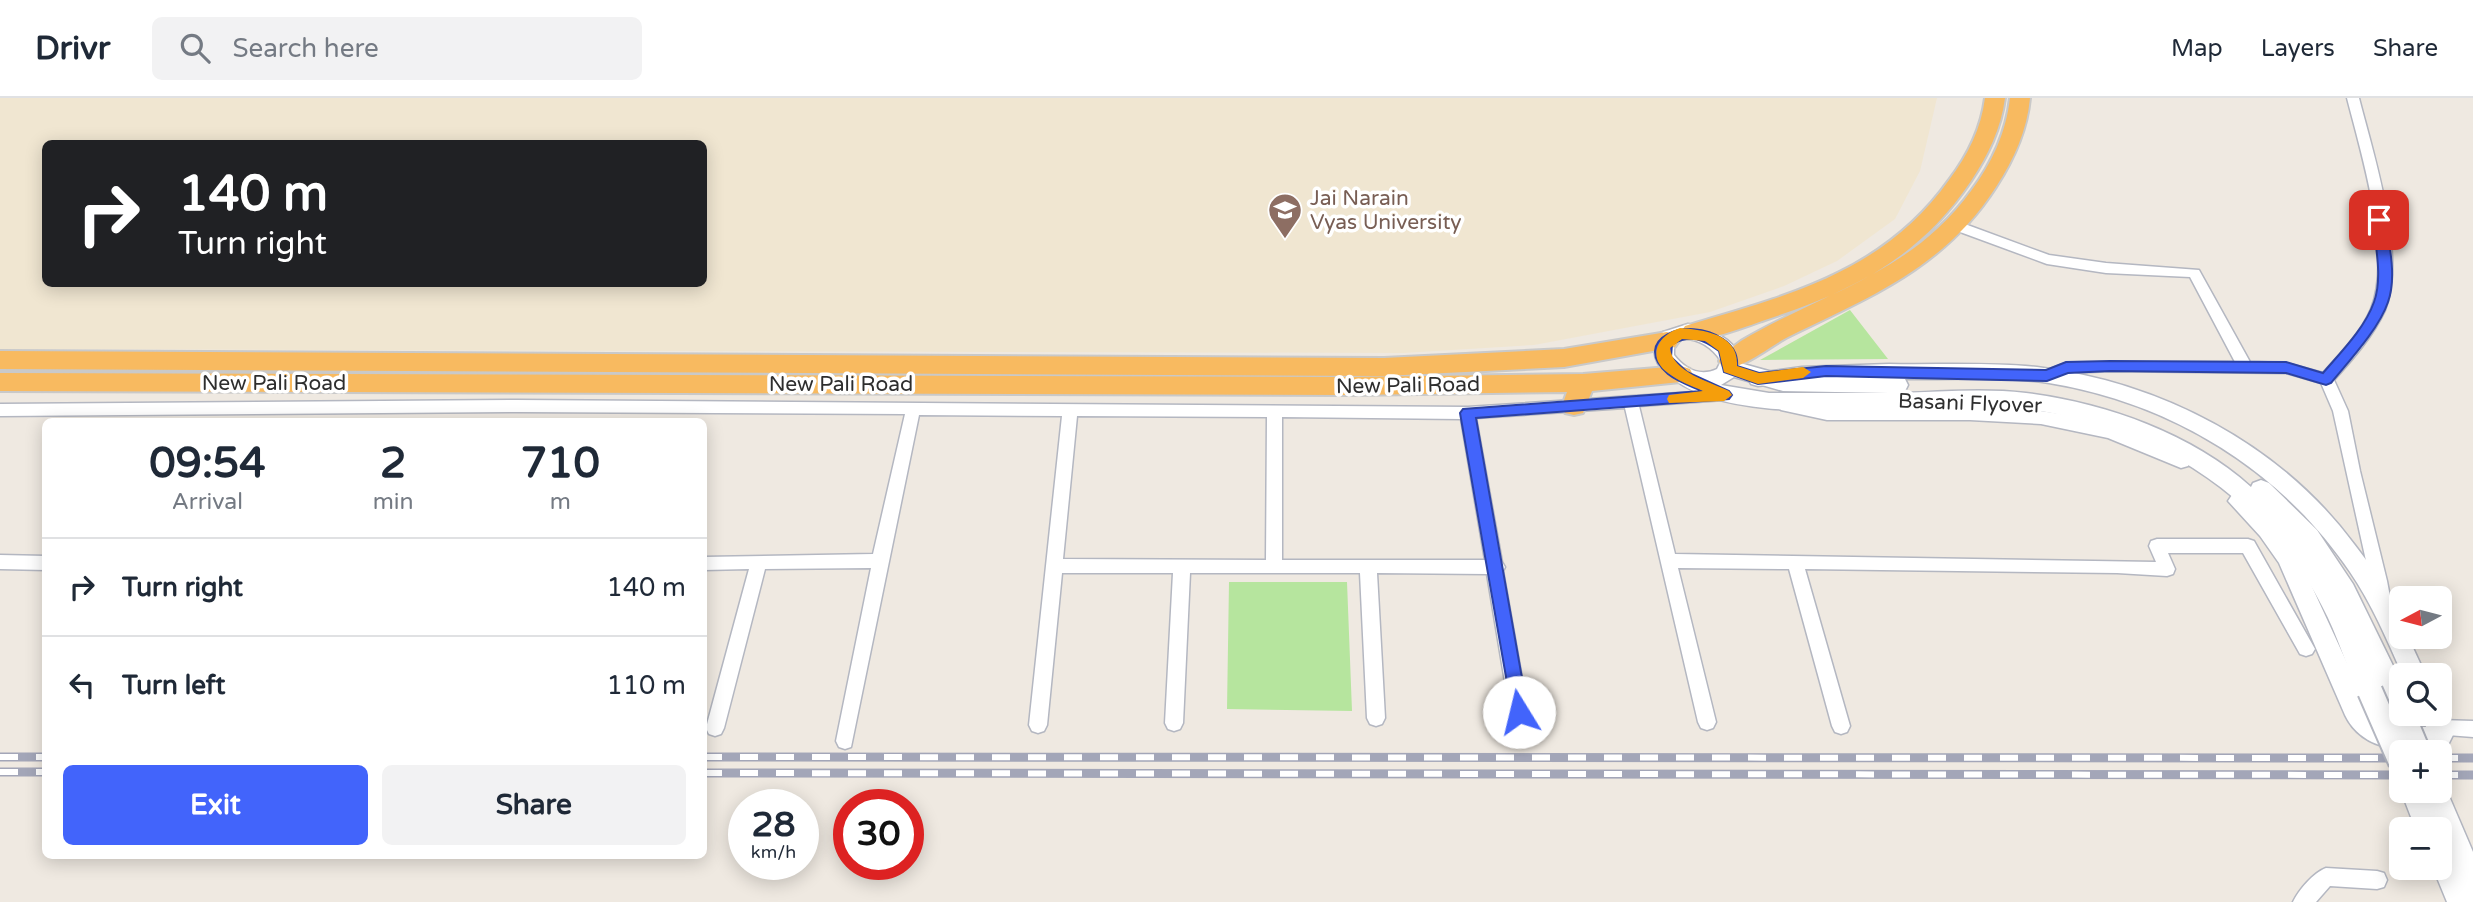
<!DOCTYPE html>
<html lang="en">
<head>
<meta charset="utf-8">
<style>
  :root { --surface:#fff; --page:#f2f2f3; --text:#1f2937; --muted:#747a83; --line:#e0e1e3; --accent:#4264fb }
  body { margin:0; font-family:"Varela Round",sans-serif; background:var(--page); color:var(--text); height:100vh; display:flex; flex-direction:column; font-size:26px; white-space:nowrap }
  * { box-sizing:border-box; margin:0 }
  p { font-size:23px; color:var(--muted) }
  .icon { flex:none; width:38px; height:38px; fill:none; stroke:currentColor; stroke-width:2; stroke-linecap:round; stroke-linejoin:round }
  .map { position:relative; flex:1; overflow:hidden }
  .sheet { position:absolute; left:42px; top:320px; width:665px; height:441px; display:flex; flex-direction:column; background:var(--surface); border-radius:10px; box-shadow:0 4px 18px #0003 }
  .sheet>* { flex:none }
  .guide { position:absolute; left:42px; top:42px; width:665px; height:147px; border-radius:10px; box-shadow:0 4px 18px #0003; background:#202124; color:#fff; overflow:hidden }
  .needle { width:46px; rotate:263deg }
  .controls { position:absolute; left:2389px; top:488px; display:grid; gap:14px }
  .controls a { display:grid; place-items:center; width:63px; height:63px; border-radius:10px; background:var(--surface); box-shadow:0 4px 18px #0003; font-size:35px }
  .speed { position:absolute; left:728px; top:691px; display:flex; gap:14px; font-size:35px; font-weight:700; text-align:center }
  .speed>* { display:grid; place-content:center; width:91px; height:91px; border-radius:50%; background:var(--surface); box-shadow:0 4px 18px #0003; line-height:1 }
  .speed small { font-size:18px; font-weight:400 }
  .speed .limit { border:10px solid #d22; background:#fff; color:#111 }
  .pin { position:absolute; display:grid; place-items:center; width:60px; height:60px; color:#fff; margin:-30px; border-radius:14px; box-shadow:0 4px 10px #0006 }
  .me { position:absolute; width:77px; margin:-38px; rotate:351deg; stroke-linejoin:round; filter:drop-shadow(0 0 5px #0008) }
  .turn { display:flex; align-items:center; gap:24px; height:147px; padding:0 21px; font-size:32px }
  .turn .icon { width:91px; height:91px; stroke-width:2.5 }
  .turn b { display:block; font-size:49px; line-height:60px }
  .eta { display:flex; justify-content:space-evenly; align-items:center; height:119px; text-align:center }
  .eta b { font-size:42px; font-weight:700; line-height:49px }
  .action { display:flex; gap:14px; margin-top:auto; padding:14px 21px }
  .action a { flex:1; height:80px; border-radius:10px; background:var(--accent); color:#fff; font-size:28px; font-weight:700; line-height:80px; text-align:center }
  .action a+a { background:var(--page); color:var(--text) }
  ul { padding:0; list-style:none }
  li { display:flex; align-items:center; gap:21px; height:98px; padding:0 21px; border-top:2px solid var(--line) }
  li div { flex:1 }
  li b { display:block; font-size:26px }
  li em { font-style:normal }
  header { display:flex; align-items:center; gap:42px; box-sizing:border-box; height:98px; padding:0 35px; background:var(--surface); border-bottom:2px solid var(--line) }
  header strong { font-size:33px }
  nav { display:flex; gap:38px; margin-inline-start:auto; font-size:24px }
  .search { width:490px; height:63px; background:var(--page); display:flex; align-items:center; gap:18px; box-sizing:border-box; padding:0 24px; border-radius:10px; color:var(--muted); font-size:26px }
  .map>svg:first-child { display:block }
</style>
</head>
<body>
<header>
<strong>Drivr</strong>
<div class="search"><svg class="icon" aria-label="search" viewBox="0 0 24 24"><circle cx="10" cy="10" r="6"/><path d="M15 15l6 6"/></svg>Search here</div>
<nav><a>Map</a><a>Layers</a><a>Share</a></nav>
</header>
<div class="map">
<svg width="2473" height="804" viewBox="0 0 2473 804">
  <rect width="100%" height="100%" fill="#efe9e1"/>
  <!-- education -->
  <path fill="#f0e6d1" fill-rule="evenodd" d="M0 0H1937L1920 73 1895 121 1837 163 1784 188 1710 214 1534 247 1403 255 0 251ZM46 46H704V186H46Z"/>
  <!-- green -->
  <path fill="#b6e59e" d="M1850 212 1888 261 1760 262Z
    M1229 484H1347L1352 613 1227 611Z"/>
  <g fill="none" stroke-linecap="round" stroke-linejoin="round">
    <!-- minor casing -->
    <g stroke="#b4b7c1" stroke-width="3">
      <path id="minor" d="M2347 0H2359C2373 55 2407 159 2385 212 2373 238 2353 261 2334 282L2348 313 2360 373 2387 483 2390 499 2388 504 2382 506 2376 504 2374 499 2333 313 2321 285 2286 275 2110 273 2068 275 2047 283 2042 282 2040 278 2042 274 2066 265 2235 264 2190 179 2106 175 2047 166 1952 131 1950 128 1952 125H1962L2049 157 2106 165 2199 172 2250 264 2286 265 2323 275C2340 256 2361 235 2371 211 2393 157 2361 55 2347 0Z
        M1724 292 1731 297 1724 302 1639 308 1675 456 2156 464 2149 448 2151 443 2157 441H2248L2254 443 2315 551 2312 556 2306 558 2300 556 2243 455H2168L2175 471 2173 476 2167 478 2117 475 1805 471 1850 628 1847 634 1841 636 1835 634 1832 628 1789 471 1678 470 1716 624 1713 630 1707 632 1701 630 1698 624 1625 310 1476 320 1502 464 1505 469 1503 473 1528 614 1525 620 1519 622 1513 620 1510 614 1487 476 1377 475 1385 620 1382 626 1376 628 1370 626 1367 620 1360 475H1190L1183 625 1180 631 1174 633 1168 631 1165 625 1173 475H1062L1047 627 1044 633 1038 635 1032 633 1029 627 1062 318 919 317 851 649 845 651 839 649 836 643 871 470 765 471 724 630 721 636 715 638 709 636 706 630 749 471 704 472V459L873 456 905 316 517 314 0 318V306L517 302 1468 309ZM1077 318 1267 319 1266 462 1063 461ZM1282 319 1461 321 1485 462H1282Z
        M0 457 46 458V472L0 471Z
        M2440 622 2473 623V639L2434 636 2431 630 2434 624Z
        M2326 770 2377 773 2384 775 2387 782 2384 789 2377 791 2330 788 2316 804H2293C2299 792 2313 775 2326 770Z"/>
    </g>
    <!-- tertiary casing -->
    <g stroke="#b4b7c1" stroke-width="3">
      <path id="tertiary" d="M1889 266C1938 267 1988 264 2037 269 2160 284 2280 346 2354 446 2373 471 2401 506 2401 539H2408L2426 578H2403C2387 542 2372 506 2350 474 2280 371 2171 305 2049 285 2011 279 1971 281 1933 281 1874 281 1816 280 1758 288L1751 286 1748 281 1751 276 1802 269Z
        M1788 300C1834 313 1885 306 1932 307 2026 307 2103 316 2188 356L2191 362 2188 368 2181 370 2108 340 2041 326 1970 322H1827L1781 312 1778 307 1781 302Z
        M2239 395 2246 397 2276 426 2296 454 2370 615 2384 627 2426 629 2421 616H2440L2441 609 2453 637 2449 645C2414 658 2363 655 2345 617L2279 465 2260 438 2228 403 2232 397Z"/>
    </g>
    <!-- secondary casing -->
    <g stroke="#b4b7c1" stroke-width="3">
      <path id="secondary" d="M1688 226C1710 231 1739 241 1740 265L1783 277 1897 279 1905 281 1908 287 1905 293 1898 295C1940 294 1984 290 2026 295 2105 305 2191 335 2251 389L2253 385 2261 382 2269 385 2317 432 2353 486 2401 584V616H2412L2410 621 2401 624 2392 621 2381 596 2379 601 2370 604 2361 601C2347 570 2338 538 2322 508 2294 452 2245 403 2193 370 2143 338 2087 320 2029 311 1933 297 1737 341 1666 275 1651 261 1652 249 1663 234ZM1682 241C1698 240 1712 249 1721 263L1717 271C1700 279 1685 271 1674 257V248ZM1734 279 1783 293 1889 295H1769L1721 287Z
        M2440 683 2443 684 2473 754V804H2447L2433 770H2440V732H2416L2401 693H2440Z"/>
    </g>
    <!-- trunk casing -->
    <g stroke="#c9c9c9" stroke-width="4">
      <path id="trunk" d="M1985 0H2005C2001 31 1988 57 1971 83 1917 163 1850 194 1762 223 1743 230 1703 245 1685 240L1681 234 1685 228C1787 198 1884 174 1949 82 1968 57 1981 31 1985 0Z
        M2010 0H2030C2027 33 2014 61 1996 89 1945 169 1870 199 1788 239 1770 248 1740 274 1722 269L1719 263 1722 257 1741 243C1823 194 1911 176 1971 93 1992 65 2006 35 2010 0Z
        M1667 234 1675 237 1679 243 1675 249 1564 269 1384 278 0 271V253L1384 260 1564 251Z
        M1681 268 1690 271 1693 277 1690 283 1592 293 1583 315 1574 317 1565 315 1562 308 1567 294 1349 297 0 293V275L1349 279 1583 276Z"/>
    </g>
    <!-- minor -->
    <use href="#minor" fill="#fff" fill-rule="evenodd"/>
    <!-- tertiary -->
    <use href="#tertiary" fill="#fff" fill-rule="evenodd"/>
    <!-- secondary -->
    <use href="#secondary" fill="#fff" fill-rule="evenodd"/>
    <!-- trunk -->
    <use href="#trunk" fill="#f8ba60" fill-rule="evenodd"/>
    <!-- rail casing -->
    <g stroke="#a3a6b8" stroke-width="9">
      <path id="rail" d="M0 659H46
        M704 659 2401 660
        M2440 660H2473
        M0 674H46
        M704 675 2401 677
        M2440 677H2473"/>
    </g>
    <!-- rail -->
    <use href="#rail" stroke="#fff" stroke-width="6" stroke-dasharray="18" stroke-linecap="butt"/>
    <!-- secondary-bridge casing -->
    <g stroke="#b4b7c1" stroke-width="28" stroke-linecap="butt">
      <path id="secondary-bridge" d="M2370 593 2401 664
        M2402 616 2418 654"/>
    </g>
    <!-- secondary-bridge -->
    <use href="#secondary-bridge" stroke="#fff" stroke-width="24"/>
  </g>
  <!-- route -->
  <path fill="#4264fb" stroke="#2b41a3" stroke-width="2" d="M2379 117 2386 122C2389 147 2397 179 2388 204 2379 231 2349 263 2331 285L2326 287 2286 275 2110 273 2068 275 2047 283 1826 278 1758 286 1724 274 1719 253C1703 241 1691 236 1672 246L1671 259 1687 274 1729 293 1732 297 1729 301 1476 320 1528 614 1526 619 1519 621 1513 619 1460 315 1463 311 1702 293C1691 288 1678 284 1668 276 1629 242 1687 216 1723 241 1732 247 1738 256 1737 268L1759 275 1826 268 2046 272 2066 264 2110 263 2286 264 2323 275C2341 254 2365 230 2374 204 2383 179 2375 147 2373 122Z"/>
  <!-- slow -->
  <path fill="#f59e0b" d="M1680 230C1704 232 1739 236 1737 268L1759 275 1803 269 1811 274 1803 280 1758 286 1724 274 1719 253 1705 243 1682 241 1670 250C1672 274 1710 284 1729 293L1732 297 1724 303 1669 305 1667 301 1669 297 1703 293C1692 288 1678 283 1668 275 1646 259 1658 237 1680 230Z"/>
  <!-- icons -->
  <defs>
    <g id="university-pin" transform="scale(1.75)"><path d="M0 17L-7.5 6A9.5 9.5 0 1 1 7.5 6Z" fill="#8d6e63" stroke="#fff"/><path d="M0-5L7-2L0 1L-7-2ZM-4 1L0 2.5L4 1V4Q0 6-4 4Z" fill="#fff"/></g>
  </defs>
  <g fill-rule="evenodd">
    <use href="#university-pin" x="1285" y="112"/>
  </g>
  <g text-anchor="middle" stroke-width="7" stroke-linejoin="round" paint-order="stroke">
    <!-- education labels -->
    <g font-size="21" fill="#785e54" stroke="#fff" text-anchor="start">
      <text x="1310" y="107">Jai Narain<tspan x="1310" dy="24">Vyas University</tspan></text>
    </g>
    <!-- street labels -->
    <g font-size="21" fill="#2e2e2e" stroke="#fff">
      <text x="274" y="292">New Pali Road</text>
      <text x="841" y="293">New Pali Road</text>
      <text transform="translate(1408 287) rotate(-1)" y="7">New Pali Road</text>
      <text transform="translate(1970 305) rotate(2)" y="7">Basani Flyover</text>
    </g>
  </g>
</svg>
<div class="controls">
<a><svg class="needle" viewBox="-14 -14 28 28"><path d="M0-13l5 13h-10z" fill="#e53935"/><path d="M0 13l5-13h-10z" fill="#747a83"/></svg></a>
<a><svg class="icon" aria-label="search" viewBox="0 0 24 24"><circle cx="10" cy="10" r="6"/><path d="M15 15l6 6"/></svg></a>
<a>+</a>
<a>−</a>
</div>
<div class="speed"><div>28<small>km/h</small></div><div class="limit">30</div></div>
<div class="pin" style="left:2379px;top:122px;background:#d93025"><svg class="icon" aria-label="arrive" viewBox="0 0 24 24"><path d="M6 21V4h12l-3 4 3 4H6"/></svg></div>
<svg class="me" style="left:1519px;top:614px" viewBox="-20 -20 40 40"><circle r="19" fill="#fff"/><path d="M0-13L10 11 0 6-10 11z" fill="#4264fb"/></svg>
<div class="guide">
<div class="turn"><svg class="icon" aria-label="right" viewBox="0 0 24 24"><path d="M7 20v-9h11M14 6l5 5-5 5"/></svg><div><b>140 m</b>Turn right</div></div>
</div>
<section class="sheet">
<div class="eta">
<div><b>09:54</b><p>Arrival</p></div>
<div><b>2</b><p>min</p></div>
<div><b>710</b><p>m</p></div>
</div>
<ul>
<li><svg class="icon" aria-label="right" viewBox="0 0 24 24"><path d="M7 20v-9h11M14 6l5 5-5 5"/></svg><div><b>Turn right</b></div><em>140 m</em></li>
<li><svg class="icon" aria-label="left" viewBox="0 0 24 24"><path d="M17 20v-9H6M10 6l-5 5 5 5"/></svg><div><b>Turn left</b></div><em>110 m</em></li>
</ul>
<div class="action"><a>Exit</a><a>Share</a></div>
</section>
</div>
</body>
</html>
